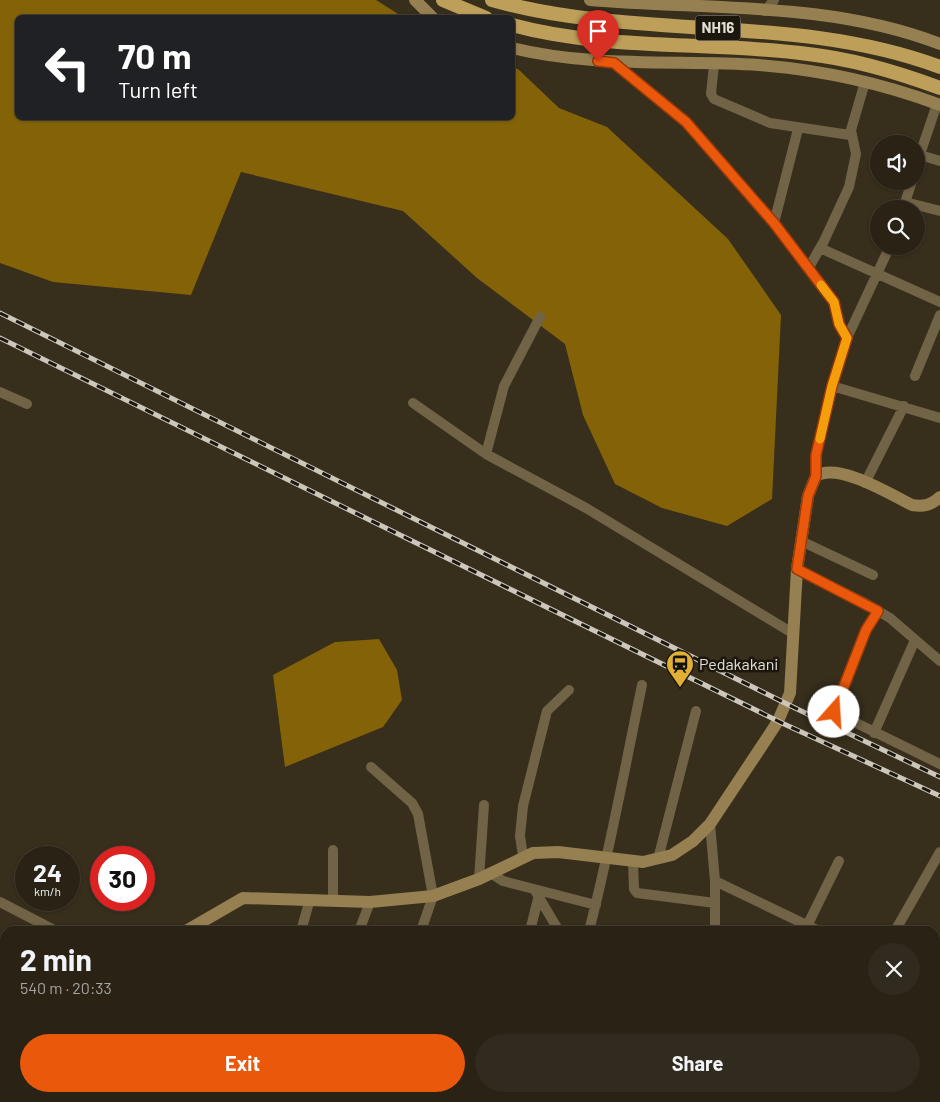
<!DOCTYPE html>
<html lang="en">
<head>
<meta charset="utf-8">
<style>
  :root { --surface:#292215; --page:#312a1e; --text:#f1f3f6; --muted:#a5a4a0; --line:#453f34; --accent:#ea580c }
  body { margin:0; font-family:Barlow,sans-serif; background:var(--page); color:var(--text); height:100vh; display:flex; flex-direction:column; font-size:19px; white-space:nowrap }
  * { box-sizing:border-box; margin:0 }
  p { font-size:16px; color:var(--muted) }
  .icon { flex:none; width:28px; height:28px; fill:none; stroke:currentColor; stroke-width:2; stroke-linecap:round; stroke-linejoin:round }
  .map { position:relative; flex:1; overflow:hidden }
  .sheet { position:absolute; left:0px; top:926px; width:940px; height:176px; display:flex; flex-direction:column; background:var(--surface); border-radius:15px 15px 0 0; box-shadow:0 1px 4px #0004,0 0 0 1px var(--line) }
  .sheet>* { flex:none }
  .hud { position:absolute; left:15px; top:15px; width:500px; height:105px; border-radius:8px; box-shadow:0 1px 4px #0004,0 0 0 1px var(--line); background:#202124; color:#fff; overflow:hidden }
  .buttons { position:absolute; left:870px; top:135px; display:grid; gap:10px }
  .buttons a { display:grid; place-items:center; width:55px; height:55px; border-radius:50%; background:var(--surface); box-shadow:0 1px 4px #0004,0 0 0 1px var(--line); font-size:25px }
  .speed { position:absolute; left:15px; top:846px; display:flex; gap:10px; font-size:25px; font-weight:700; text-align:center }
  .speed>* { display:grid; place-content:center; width:65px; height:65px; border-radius:50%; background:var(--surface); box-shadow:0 1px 4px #0004,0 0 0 1px var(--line); line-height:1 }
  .speed small { font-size:12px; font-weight:400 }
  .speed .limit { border:8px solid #d22; background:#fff; color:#111 }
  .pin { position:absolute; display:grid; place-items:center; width:42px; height:42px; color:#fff; margin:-51px -21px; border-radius:50% 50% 50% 0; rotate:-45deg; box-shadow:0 0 5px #0007 }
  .pin .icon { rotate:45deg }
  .me { position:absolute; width:55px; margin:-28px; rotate:19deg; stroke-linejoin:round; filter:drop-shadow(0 0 4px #0008) }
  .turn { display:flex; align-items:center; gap:18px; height:105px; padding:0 20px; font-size:22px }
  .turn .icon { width:65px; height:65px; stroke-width:2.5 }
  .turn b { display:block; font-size:35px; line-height:42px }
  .round { display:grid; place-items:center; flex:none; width:52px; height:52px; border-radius:26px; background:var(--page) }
  .headline { display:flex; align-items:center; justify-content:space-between; height:85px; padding:0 20px }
  h1 { font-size:30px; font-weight:700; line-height:38px }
  .cta { display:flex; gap:10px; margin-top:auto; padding:10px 20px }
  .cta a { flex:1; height:58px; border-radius:30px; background:var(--accent); color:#fff; font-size:20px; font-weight:700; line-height:58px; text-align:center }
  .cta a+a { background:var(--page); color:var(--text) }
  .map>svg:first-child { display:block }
</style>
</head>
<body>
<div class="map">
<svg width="940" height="1102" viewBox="0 0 940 1102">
  <rect width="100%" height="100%" fill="#372e1c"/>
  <!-- water -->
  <path fill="#846308" d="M0 0H376L403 17 18 18V118H512L513 68 518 69 559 108 607 127 728 239 781 315 772 499 727 526 662 508 615 484 583 415 565 344 477 278 403 211 241 172 191 295 53 282 0 263Z
    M379 639 397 670 402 700 383 727 285 767 273 675 335 642Z"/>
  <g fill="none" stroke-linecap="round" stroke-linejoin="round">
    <!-- minor -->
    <path stroke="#716346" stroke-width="10" d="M765 11 774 0
      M614 63 686 122 774 223 833 302 839 324 847 338
      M714 65 711 94 714 99 770 123 850 135
      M920 155 940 161
      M916 166 937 104
      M905 202 940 211
      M903 209 912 181
      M774 223 798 129
      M820 248 940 302
      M808 269 824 241 849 187 856 154 851 130 865 82
      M915 376 940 315
      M832 386 940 418
      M0 392 27 404
      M413 403 486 454 586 508 794 634
      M486 454 504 386 540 317
      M816 476V455L837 369 847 338 890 246
      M865 483 904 406
      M801 541 873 575
      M797 569 865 603 890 618 940 661
      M878 611 866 630 834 712 940 764
      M874 733 915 640
      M371 767 412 803 418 814 433 896 421 931
      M710 824 715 881V931
      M523 856 520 836 523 806 547 711 569 690
      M658 859 696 711
      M633 862 634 889 637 893 715 903
      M491 873 503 881 596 905
      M479 879 484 805
      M715 881 819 931
      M534 889 559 931
      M333 900V850
      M0 902 56 931
      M807 926 839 861
      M301 931 310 899
      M359 931 370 902
      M530 931 539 895
      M589 931C610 850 625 767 642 685
      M895 931 940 852
      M935 949 940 940
      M935 988 940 990
      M0 1054 5 1043
      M935 1059 940 1049
      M0 1086 1 1062
      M538 1098 551 1102
      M796 1098 807 1102
      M297 1102 299 1098
      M381 1102 382 1098
      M439 1102 440 1098
      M577 1102 578 1098
      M816 1102 818 1098
      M855 1102 858 1098
      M914 1102 916 1098"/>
    <!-- secondary -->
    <path stroke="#967f50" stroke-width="12" d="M415 0 433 18
      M590 0C705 10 830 1 940 44
      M512 48C594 68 676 60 759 65 821 70 882 83 940 105
      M186 931 243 898 370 902 433 896 479 879 533 853 558 852 643 862 672 855 693 841 710 824 769 735 778 721 790 693 797 569 808 496 816 476C838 462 890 494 912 505 924 507 931 505 940 497
      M0 1063 5 1060"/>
    <!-- trunk -->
    <path stroke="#be9f59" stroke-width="14" d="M443 0 486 18
      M492 0C638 41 796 13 940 67
      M512 25C608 51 710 41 808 54 853 59 897 72 940 88"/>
    <!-- rail casing -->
    <g stroke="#cdc7bb" stroke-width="5">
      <path id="rail" d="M0 313 795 708 940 777
        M0 338 784 724 940 796"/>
    </g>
    <!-- rail -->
    <use href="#rail" stroke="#1b170f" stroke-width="3" stroke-dasharray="9" stroke-linecap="butt"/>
  </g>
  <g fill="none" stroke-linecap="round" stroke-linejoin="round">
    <!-- route casing -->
    <g stroke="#983908" stroke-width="12">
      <path id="route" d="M598 61 614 63 686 122 774 223 834 302 839 324 847 338 832 386 816 455V476L808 496 797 569 878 611 866 630 834 712"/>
    </g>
    <!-- route -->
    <use href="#route" stroke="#ea580c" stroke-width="9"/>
    <!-- slow -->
    <path stroke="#f59e0b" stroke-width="9" d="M820 439 832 386 847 338 839 324 834 302 821 285"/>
  </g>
  <!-- icons -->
  <defs>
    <g id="station-pin" transform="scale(1.4375)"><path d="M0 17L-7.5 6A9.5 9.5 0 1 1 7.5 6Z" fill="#e1af34" stroke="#1b170f"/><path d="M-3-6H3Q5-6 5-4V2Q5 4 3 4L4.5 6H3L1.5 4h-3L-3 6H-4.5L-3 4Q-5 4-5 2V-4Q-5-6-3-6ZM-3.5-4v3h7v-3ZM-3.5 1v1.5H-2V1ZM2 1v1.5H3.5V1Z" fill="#111"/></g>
  </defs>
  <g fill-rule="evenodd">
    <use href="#station-pin" x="680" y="664"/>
  </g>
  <g text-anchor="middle" stroke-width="5" stroke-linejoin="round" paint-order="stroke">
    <!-- shield labels -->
    <rect fill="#1b170f" stroke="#a8a399" stroke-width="1" x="695.5" y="15.5" width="45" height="25" rx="4"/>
    <g font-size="15" font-weight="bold" fill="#e4dfd4">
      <text x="718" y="33">NH16</text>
    </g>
    <!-- poi labels -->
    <g font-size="16" fill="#e4dfd4" stroke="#1b170f" text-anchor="start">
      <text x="699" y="670">Pedakakani</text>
    </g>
  </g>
</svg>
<div class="buttons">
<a><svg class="icon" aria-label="sound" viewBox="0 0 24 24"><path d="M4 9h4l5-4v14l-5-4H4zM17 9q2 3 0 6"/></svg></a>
<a><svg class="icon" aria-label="search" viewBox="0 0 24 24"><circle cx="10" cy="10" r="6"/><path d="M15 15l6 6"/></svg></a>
</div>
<div class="speed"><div>24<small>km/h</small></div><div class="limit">30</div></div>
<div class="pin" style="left:598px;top:61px;background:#d93025"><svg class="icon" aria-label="arrive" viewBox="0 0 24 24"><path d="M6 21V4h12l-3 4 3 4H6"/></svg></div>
<svg class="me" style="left:834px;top:712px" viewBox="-20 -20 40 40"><circle r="19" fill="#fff"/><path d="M0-13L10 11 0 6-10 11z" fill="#ea580c"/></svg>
<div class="hud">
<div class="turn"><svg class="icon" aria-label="left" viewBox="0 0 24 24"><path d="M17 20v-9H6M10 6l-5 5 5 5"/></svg><div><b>70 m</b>Turn left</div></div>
</div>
<section class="sheet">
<div class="headline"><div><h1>2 min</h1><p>540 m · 20:33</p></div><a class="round"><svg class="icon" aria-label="close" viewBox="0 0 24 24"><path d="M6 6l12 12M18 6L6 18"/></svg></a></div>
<div class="cta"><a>Exit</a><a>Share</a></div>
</section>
</div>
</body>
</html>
